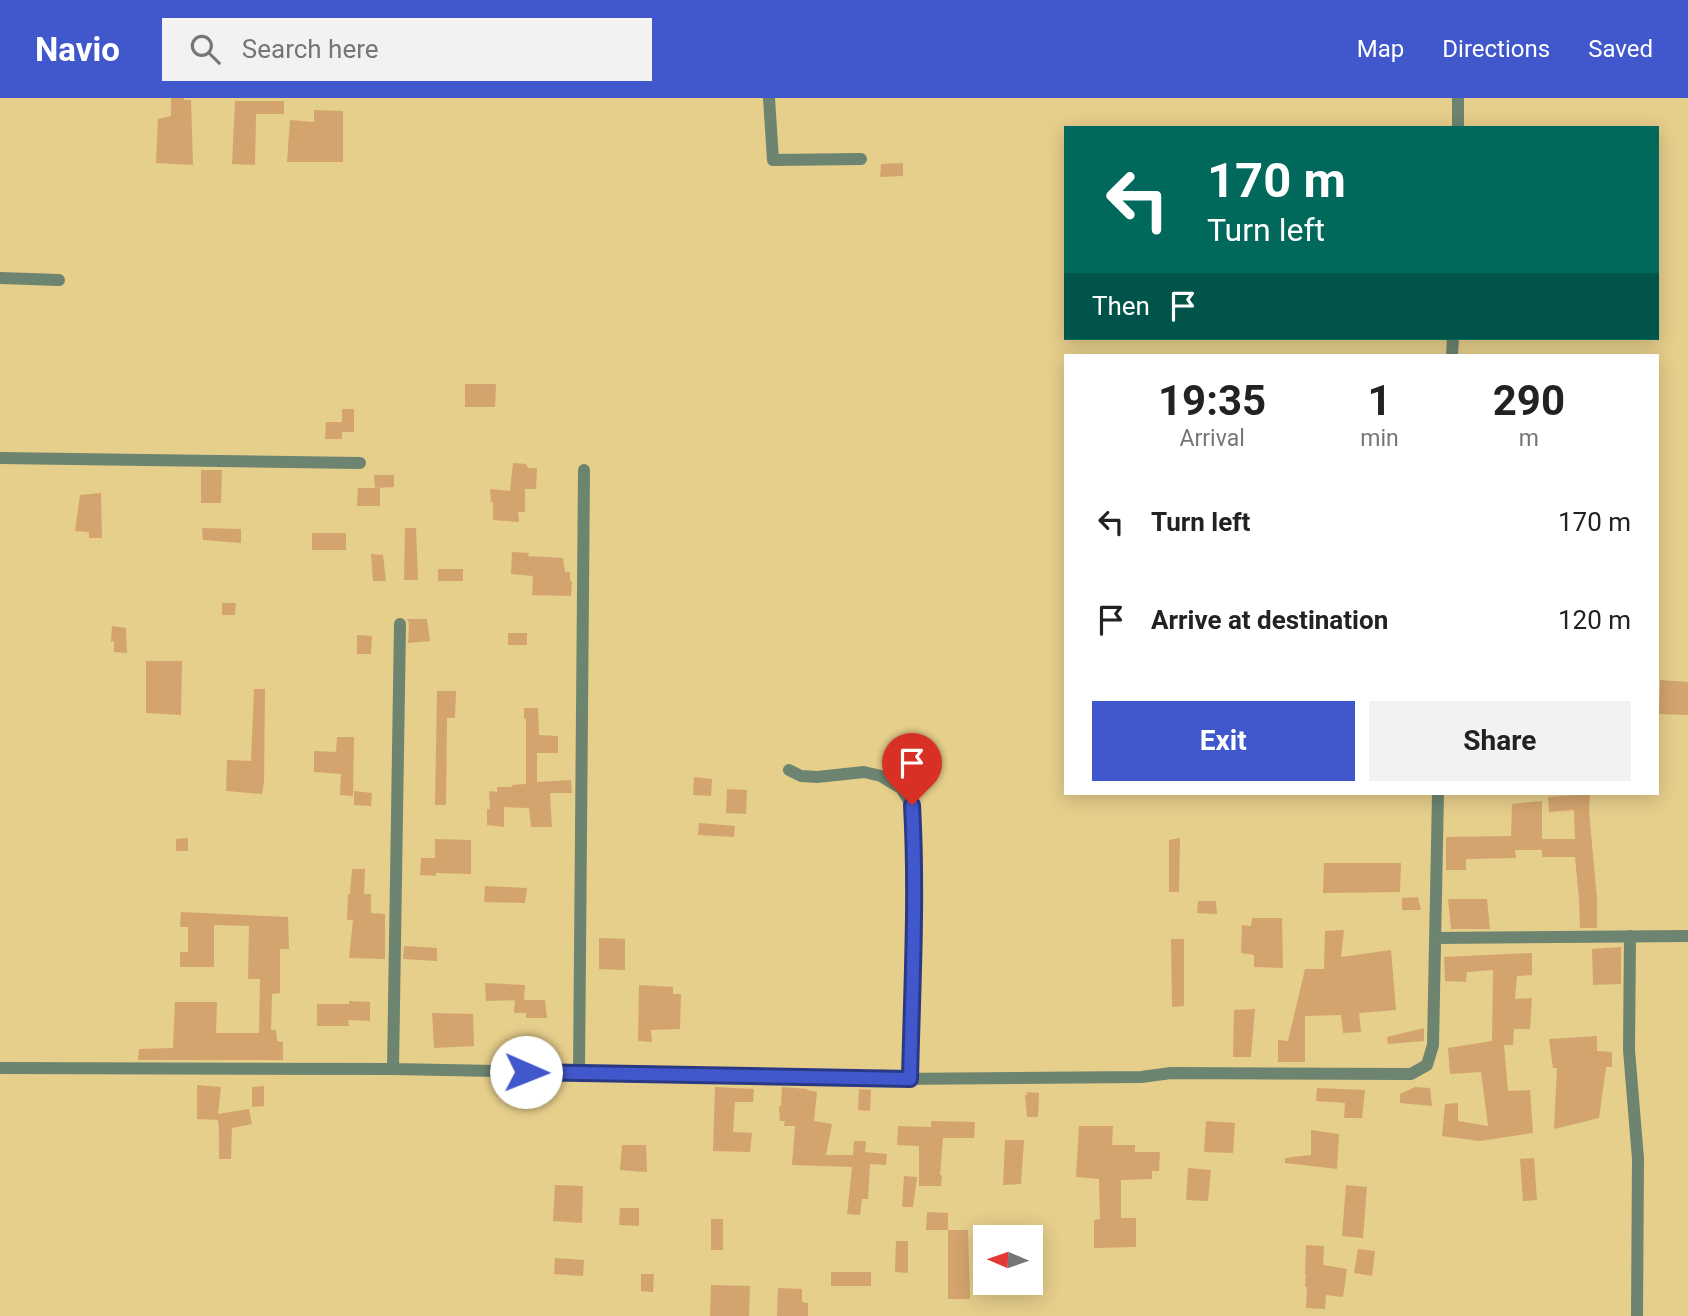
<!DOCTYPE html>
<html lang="en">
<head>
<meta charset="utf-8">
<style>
  :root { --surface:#fff; --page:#f2f2f2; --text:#222; --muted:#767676; --accent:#4158cc }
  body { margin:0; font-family:Roboto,sans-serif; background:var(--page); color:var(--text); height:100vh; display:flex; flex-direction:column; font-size:26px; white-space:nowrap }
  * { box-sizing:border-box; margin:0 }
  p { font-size:23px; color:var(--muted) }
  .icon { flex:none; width:38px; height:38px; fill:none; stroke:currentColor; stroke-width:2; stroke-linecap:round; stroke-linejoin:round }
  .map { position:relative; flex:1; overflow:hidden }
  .side { position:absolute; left:1064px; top:256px; width:595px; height:441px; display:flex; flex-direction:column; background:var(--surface); border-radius:0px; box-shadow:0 4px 18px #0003 }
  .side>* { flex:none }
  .banner { position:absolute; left:1064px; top:28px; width:595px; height:214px; border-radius:0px; box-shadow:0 4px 18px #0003; background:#00695c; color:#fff; overflow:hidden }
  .needle { width:46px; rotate:272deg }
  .buttons { position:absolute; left:973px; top:1127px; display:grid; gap:14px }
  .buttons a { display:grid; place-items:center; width:70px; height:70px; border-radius:0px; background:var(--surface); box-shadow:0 4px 18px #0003; font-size:35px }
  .pin { position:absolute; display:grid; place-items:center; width:60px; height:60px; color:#fff; margin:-72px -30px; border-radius:50% 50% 50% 0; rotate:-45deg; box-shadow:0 0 7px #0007 }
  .pin .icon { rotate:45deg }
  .me { position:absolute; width:77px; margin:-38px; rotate:91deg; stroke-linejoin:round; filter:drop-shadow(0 0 5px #0008) }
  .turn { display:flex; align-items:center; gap:24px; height:147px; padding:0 28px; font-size:32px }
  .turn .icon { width:91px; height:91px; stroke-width:2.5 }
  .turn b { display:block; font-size:49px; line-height:60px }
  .then { display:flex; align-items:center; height:66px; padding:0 28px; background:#0003; gap:14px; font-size:26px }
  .eta { display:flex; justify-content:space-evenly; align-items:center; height:119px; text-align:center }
  .eta b { font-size:42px; font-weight:700; line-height:49px }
  .action { display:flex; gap:14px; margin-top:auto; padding:14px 28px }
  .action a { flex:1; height:80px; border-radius:0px; background:var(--accent); color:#fff; font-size:28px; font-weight:700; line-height:80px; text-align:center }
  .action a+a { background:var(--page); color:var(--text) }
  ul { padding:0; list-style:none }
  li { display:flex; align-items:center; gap:21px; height:98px; padding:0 28px }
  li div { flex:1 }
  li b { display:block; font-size:26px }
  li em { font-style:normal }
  header { display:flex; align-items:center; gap:42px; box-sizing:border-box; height:98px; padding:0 35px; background:var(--accent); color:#fff }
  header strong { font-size:33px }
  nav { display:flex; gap:38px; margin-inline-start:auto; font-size:24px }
  .search { width:490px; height:63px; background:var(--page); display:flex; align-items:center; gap:18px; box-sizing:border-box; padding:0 24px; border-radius:0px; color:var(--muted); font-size:26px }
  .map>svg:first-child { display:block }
</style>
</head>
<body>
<header>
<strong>Navio</strong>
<div class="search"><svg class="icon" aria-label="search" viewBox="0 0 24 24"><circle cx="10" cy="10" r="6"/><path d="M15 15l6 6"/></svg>Search here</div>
<nav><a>Map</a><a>Directions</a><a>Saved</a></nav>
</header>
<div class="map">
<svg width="1688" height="1218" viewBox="0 0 1688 1218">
  <rect width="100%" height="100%" fill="#e6ce8b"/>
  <!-- building -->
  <path fill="#d3a46e" d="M171 0H184V2H191L193 67 156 65 158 21 171 18Z
    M235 3H284V16H256L255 67 232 66Z
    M314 12 343 13V64H287L290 22 314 24Z
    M903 65V78L880 79 881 66Z
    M465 286H496L495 309H465Z
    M342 311H354V334H342V341H325L326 324H342Z
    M513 365 526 366 528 370H537L536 391H525V414H518L519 424 493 422V404H491L490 391 510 393Z
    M201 372H222L221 405H201Z
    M374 377H394V389L375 390Z
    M358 390H380V408H357Z
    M101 395 102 440H89V434L75 433 80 397Z
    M202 430 241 431V445L203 442Z
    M405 430H416L418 482H404Z
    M312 435H346V452H312Z
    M512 454 529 455 528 458 563 460 565 474H570V483H572L571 498 532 497 533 478 511 476Z
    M371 456 383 457 386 483H373Z
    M438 471H463V483H438Z
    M222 505H236L235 517H222Z
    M407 521H427L430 543 408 545 409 526Z
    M112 528 126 530 127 555 114 554V543L111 544Z
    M508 535H527V547H508Z
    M357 537 372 538 371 556H357Z
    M146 563H182L181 617 146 615Z
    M1660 582 1688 584V617L1659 616Z
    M254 591H265L264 684 262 696 226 693 227 662 251 663Z
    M437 593H456L455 620H447L446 707H435Z
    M524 610H538L539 637 558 638V655H537V684L571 682 572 695H550L552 729H531L529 710 504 709V729L487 727V711H490L489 693 497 694V689H512V687L526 686V621H524Z
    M337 639H354L353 698 340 697 341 676 314 674V653L336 654Z
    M694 679 712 681 711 698 693 697Z
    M727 691 747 692 746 716 726 715Z
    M354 693 372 695 371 708 354 707Z
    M1590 696 1589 713 1597 801V830H1580L1579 801 1575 759H1542V752H1515L1516 760 1466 761V772H1446V739L1511 738 1512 706 1542 703V741H1575L1574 712 1549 714 1548 699Z
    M699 725 735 728 734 739 698 737Z
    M188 740V753H176V741Z
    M1180 740 1179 794H1169V742Z
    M435 741 471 742V776L436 775V778L420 777 421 760H435Z
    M1324 765H1401L1400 794 1323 795Z
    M352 771H365L364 796H371V815L385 816V861L349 860 353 822H347L348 796H350Z
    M485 788 527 790 525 805 484 804Z
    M1418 799 1421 812H1402V800Z
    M1448 801H1487L1490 831H1451Z
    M1198 803H1216L1217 816 1197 815Z
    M181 814 288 819 289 851H280V895L272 896 271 932H276L277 943 283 944V962H138L139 951 173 950 175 904H217L216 935H259L260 881H248L249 828 214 827V869H180V854H188V829H180Z
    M1252 820H1282L1283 870 1254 869V857L1241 855 1242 827 1251 828Z
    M1344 832 1341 859 1391 852 1396 912 1359 915 1361 934 1343 935 1341 917 1305 918V964H1278V942L1288 943 1305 871H1324L1325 833Z
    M599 840 625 841V872L599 871Z
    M1171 841H1184V908L1172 909Z
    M404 848 437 850V863L403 861Z
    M1621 849V886L1593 887 1592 851Z
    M1532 855V877L1517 878 1515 901 1532 900 1530 931H1514L1513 947H1504L1508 993 1530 992 1533 1035 1480 1043 1442 1038 1445 1006 1458 1005V1023L1488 1028 1481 974 1450 976 1448 950 1492 943 1493 872 1467 874 1466 884 1445 883 1444 859Z
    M485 885 525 887 524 902 486 903Z
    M639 887 673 889V896H681L680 931 651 932 652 944 638 943Z
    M515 902H545L547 920H526V915H514Z
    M349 903 370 904V923L348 922 349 928H317V906H349Z
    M1255 911 1251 959H1233L1234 912Z
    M432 915 473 916 474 948 434 950Z
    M1424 930V943L1388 946 1387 939Z
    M1597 938V953L1612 954V969H1606L1599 1020 1554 1031 1557 970H1553L1549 941Z
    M197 987 221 989 218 1016 249 1011 252 1026 232 1030 231 1061H219V1032L218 1022 197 1021Z
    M264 988V1008L252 1009V989Z
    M715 989 754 991 753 1004H735L733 1034 752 1035 750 1054 713 1053Z
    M782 989 807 991V992L817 994 814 1023 832 1026 826 1057H853L854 1043H866L865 1054 887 1056 886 1067 870 1066 868 1101H862L860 1117 847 1116 852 1069 792 1067 795 1028H784L785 1023H780L779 1008H781Z
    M1415 989 1430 990 1432 1008 1400 1005V996Z
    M1317 990 1365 992 1362 1020H1344L1345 1005 1316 1003Z
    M859 991 871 992 870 1013 858 1012Z
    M1027 994 1039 995 1038 1019H1027L1025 997H1027Z
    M931 1023 975 1024 974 1040H943L940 1077H942L941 1088H919V1048L897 1047 898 1028 931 1029Z
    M1206 1023 1235 1025 1233 1055 1204 1054Z
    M1079 1028H1113L1112 1047H1135V1054H1160L1159 1073H1152V1081L1121 1082V1120H1136V1149L1094 1150V1122L1100 1121 1099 1081 1076 1079Z
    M1311 1032 1339 1036 1337 1071 1285 1065V1060L1311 1057Z
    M1005 1042H1024L1021 1086 1003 1087Z
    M622 1047H646L647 1074 620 1072Z
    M1534 1060 1537 1102 1523 1103 1520 1061Z
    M1188 1070 1211 1072 1208 1103 1186 1102Z
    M904 1078 917 1079 913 1109H902Z
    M555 1087 583 1088 582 1125 553 1123Z
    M1346 1087 1367 1089 1363 1140 1342 1138Z
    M620 1110H639V1128L619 1127Z
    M927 1114 948 1115V1132H926Z
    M711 1121H723V1152H711Z
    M948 1132H968L970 1201H948Z
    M896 1143H908V1175L895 1174Z
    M1306 1147 1324 1148 1323 1167 1347 1171 1343 1199 1326 1197 1325 1211 1306 1210 1307 1189H1305L1306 1176H1305Z
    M1358 1151 1375 1153 1372 1178 1354 1175Z
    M555 1160 584 1162 583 1178 554 1176Z
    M831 1174H871V1188H831Z
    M641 1176H654L653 1194 641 1193Z
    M711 1187 750 1188 749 1218H710Z
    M778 1190 802 1191V1204L808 1205V1218H777Z"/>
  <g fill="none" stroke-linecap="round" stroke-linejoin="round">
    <!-- street -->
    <path stroke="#6c8470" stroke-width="12" d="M769 0 773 62 861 61
      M1458 30V0
      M0 180 59 182
      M1452 257 1453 240
      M0 360 360 365
      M789 672 801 678 817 679 864 674 881 678 901 690 912 707 914 746V834L910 981
      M1630 838 1629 952 1638 1061 1637 1218
      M1435 840 1688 838
      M0 970 393 971 888 981 1141 979 1171 975 1411 976 1427 967 1433 947 1438 695
      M393 971 400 526
      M579 975 584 372"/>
  </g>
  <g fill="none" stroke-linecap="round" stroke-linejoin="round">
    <!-- route casing -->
    <g stroke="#2a3985" stroke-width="18">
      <path id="route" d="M526 974 910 981C912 889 917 798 912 707"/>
    </g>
    <!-- route -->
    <use href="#route" stroke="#4158cc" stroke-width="12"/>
  </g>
</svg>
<div class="buttons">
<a><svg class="needle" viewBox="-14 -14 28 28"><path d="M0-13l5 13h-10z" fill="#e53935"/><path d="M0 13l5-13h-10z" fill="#767676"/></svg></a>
</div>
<div class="pin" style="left:912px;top:707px;background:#d93025"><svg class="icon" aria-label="arrive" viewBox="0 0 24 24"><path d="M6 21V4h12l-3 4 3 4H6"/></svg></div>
<svg class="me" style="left:526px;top:974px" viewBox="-20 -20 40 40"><circle r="19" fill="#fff"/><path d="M0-13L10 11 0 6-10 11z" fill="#4158cc"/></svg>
<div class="banner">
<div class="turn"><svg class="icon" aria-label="left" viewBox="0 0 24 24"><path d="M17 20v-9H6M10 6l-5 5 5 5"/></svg><div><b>170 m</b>Turn left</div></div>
<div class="then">Then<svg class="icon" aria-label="arrive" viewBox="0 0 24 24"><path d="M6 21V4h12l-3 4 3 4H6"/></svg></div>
</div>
<section class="side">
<div class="eta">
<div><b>19:35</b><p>Arrival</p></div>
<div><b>1</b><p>min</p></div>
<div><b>290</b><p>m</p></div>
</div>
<ul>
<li><svg class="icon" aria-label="left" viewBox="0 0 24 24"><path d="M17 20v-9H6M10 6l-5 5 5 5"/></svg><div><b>Turn left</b></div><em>170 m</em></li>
<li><svg class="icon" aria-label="arrive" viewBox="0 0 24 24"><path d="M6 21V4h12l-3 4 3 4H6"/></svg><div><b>Arrive at destination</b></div><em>120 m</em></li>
</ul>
<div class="action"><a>Exit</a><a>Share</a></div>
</section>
</div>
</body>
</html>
